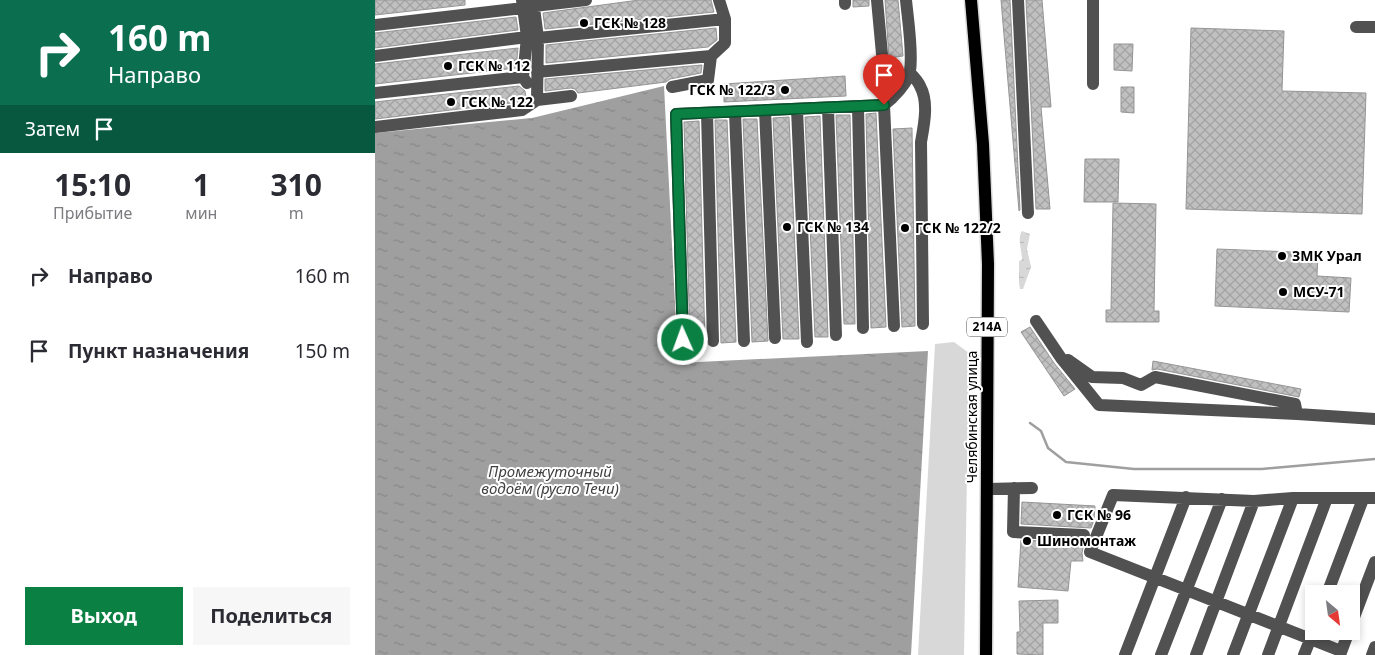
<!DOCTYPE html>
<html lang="ru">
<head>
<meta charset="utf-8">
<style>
  :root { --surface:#fff; --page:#f7f7f7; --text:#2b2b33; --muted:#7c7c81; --accent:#0b8043 }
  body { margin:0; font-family:"Noto Sans",sans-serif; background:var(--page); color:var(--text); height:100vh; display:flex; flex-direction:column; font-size:19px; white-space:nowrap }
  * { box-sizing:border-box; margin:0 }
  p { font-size:16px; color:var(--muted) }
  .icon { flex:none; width:28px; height:28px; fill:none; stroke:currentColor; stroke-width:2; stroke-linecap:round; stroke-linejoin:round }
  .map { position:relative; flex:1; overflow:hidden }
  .side { display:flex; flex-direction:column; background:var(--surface); width:375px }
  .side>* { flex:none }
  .top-card { background:#0b6e4f; color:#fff; overflow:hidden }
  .needle { width:32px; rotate:151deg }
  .buttons { position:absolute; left:930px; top:585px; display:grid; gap:10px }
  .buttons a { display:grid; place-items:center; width:55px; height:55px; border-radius:0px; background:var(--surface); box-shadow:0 2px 8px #0003; font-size:25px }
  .pin { position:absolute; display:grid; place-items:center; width:42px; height:42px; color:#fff; margin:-51px -21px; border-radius:50% 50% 50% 0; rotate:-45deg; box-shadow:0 0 5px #0007 }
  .pin .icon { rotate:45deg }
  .me { position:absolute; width:55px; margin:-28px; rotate:358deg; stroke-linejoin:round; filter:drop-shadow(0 0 4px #0008) }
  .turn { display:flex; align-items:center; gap:18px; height:105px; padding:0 25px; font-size:22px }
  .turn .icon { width:65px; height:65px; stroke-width:2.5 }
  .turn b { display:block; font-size:35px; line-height:42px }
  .then { display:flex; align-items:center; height:48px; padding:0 25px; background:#0003; gap:10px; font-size:19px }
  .eta { display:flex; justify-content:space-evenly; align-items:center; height:85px; text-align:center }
  .eta b { font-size:30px; font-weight:700; line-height:35px }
  .primary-button { display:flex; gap:10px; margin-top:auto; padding:10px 25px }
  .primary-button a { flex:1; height:58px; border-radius:0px; background:var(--accent); color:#fff; font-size:20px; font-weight:700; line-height:58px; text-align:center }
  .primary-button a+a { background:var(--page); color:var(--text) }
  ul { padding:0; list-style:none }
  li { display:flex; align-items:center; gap:15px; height:75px; padding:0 25px }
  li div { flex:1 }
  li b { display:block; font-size:19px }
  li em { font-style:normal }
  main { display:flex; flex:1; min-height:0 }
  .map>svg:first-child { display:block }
</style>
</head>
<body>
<main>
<section class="side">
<div class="top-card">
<div class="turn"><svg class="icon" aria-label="right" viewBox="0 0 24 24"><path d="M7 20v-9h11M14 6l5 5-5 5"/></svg><div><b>160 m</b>Направо</div></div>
<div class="then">Затем<svg class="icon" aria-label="arrive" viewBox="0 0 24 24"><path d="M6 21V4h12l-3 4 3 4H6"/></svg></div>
</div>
<div class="eta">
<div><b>15:10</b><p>Прибытие</p></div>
<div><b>1</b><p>мин</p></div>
<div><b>310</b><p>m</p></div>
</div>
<ul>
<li><svg class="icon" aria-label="right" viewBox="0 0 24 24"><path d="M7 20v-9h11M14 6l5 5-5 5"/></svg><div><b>Направо</b></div><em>160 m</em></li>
<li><svg class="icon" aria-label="arrive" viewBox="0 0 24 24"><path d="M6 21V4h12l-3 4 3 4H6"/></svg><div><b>Пункт назначения</b></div><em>150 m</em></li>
</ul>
<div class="primary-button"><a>Выход</a><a>Поделиться</a></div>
</section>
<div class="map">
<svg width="1000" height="655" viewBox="0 0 1000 655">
  <defs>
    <pattern id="wetland-marsh" width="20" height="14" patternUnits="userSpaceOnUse" patternTransform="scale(1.25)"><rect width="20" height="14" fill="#d8d8d8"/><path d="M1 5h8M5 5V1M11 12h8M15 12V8" fill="none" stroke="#b8b8b8"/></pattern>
    <pattern id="water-ripples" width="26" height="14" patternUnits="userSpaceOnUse" patternTransform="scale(1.25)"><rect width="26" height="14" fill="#9f9f9f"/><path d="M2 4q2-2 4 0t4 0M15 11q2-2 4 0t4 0" fill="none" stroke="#878787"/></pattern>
    <pattern id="building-cross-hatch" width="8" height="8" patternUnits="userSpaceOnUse" patternTransform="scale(1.25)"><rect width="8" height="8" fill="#c0c0c0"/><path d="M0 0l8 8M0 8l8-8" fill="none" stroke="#a3a3a3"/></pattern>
  </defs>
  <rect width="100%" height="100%" fill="#fff"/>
  <!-- grass -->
  <path fill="#d8d8d8" d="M579 342 594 353 589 655H543L560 344Z"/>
  <!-- wetland -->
  <path fill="url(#wetland-marsh)" d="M647 231 655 234 652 249 656 267 648 289H645L644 283V261L647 260C647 251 642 238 647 231Z"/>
  <!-- water -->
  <path fill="url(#water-ripples)" d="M289 86 303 363 553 351 536 655H0V133L157 118Z"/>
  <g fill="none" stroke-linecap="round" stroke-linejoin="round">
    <!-- stream -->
    <path stroke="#9f9f9f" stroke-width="2.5" d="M655 423 666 431 673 448 691 462 759 469H887L1000 459"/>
  </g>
  <!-- building -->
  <path fill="url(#building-cross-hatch)" stroke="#959595" d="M0 0H90V5L0 15Z
    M264 0H336L339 12 170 29 168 13Z
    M478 0H494V6L478 7Z
    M510 0H523L528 56 514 58Z
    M626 0H635L645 210 644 211Z
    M651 0H667L676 107H666L675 209H661Z
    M141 17 143 30 0 48V33Z
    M341 28 342 40 333 47 171 63V45Z
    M816 28 909 31 907 91 991 93 987 214 811 209Z
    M739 44H758L757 71 739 70Z
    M143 48 141 68 0 84V64Z
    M327 65 326 73 295 79 291 82 203 93 200 89 196 88 170 91V79Z
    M470 76 471 96 349 102V84Z
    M144 86 150 91 151 97 144 102 0 119V102Z
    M746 87H759V113L746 112Z
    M501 113 511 327 496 328 491 114Z
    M461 115H475L480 324H469Z
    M445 116 453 337H440L430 117Z
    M414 117 424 339H408L398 118Z
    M368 119H382L393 341 377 342Z
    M340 120H352L361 342 346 343Z
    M324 121 330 343H315L309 122Z
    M537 128 540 326 527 327 518 129Z
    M710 159H744L743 202H709Z
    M738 203 781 204 779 311H784V322H731V310H736Z
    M842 249 943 253 942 276 976 278 974 312 840 306Z
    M655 327 679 363 700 389 689 396 646 332Z
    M778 361 926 389 924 397 782 369 777 370Z
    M647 502 720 506 719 520 716 528 646 524Z
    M646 540 709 543 707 553 708 561H696L693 591 643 587Z
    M683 600V623H668V655L642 654V632H645L644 601Z"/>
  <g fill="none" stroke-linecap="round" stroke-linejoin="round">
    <!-- major casing -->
    <g stroke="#dbdbdb" stroke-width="15">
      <path id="major" d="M596 0 608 144 613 264 611 655"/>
    </g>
    <!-- minor -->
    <path stroke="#515151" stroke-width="12" d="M147 0 152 37 148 77 152 83
      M158 0 163 38 162 100 196 96
      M470 0V4
      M502 0 507 54
      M643 0 653 213
      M159 6 211 0
      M0 25 148 8
      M981 27H1000
      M163 38 350 19
      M0 56 152 37
      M162 72 336 56
      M535 73C539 77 543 81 545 86 554 102 549 125 546 142L548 324
      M718 84V0
      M297 87 333 80 336 56 350 43V19L344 0
      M0 93 148 77
      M509 105 519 326
      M483 106 488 328
      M453 108 461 335
      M422 109 432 342
      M390 110 400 338
      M360 112 369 341
      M332 113 338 341
      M0 127 147 110 162 100
      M661 321 686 358 724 405 922 414 1000 419
      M308 340 301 114 509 105C517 99 534 82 535 71 538 51 533 21 531 0
      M693 360 717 377 748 378 766 385 780 377 920 404 922 414
      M639 488 638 532 709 535
      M613 489 657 488
      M952 594 988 499
      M976 625 1000 562
      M966 651 715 552 738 495 879 501 918 498H1000
      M750 655 811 497
      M786 655 847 499
      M821 655 879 501
      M858 655 918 498
      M893 655 952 498
      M929 655 939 630
      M965 655 974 631
      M997 655 1000 647"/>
    <!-- major -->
    <use href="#major" stroke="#000" stroke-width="12"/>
  </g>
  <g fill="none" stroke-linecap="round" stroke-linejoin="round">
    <!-- route casing -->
    <g stroke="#07532c" stroke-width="12">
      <path id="route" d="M308 340 301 114 509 105"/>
    </g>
    <!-- route -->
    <use href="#route" stroke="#0b8043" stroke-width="9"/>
  </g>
  <!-- markers -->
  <g fill="#000" stroke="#fff" stroke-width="2">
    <circle cx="209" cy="23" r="5"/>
    <circle cx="73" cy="66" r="5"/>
    <circle cx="410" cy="90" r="5"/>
    <circle cx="76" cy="102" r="5"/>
    <circle cx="412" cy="227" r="5"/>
    <circle cx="530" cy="228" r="5"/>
    <circle cx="907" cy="256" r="5"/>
    <circle cx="908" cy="292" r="5"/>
    <circle cx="682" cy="515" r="5"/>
    <circle cx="652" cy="541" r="5"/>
  </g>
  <g text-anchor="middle" stroke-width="4" stroke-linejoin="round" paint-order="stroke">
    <!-- shield labels -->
    <rect fill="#fff" stroke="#4c4c4c" stroke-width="1" x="592" y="317.5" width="40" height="19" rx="4"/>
    <g font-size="12" font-weight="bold" fill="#000">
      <text x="612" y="331">214А</text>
    </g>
    <!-- poi labels -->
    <g font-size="14" font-weight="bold" fill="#000" stroke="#fff" text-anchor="start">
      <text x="219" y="28">ГСК № 128</text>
      <text x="83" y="71">ГСК № 112</text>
      <text x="400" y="95" text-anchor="end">ГСК № 122/3</text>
      <text x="86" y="107">ГСК № 122</text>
      <text x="422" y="232">ГСК № 134</text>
      <text x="540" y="233">ГСК № 122/2</text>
      <text x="917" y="261">ЗМК Урал</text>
      <text x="918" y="297">МСУ-71</text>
      <text x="692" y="520">ГСК № 96</text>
      <text x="662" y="546">Шиномонтаж</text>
    </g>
    <!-- street labels -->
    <g font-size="14" fill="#000" stroke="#fff">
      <text transform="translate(597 417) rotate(-90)" y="5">Челябинская улица</text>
    </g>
    <!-- water labels -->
    <g font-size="15" font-style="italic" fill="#404040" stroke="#fff">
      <text x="175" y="477">Промежуточный<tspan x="175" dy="17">водоём (русло Течи)</tspan></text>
    </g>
  </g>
</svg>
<div class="buttons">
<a><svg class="needle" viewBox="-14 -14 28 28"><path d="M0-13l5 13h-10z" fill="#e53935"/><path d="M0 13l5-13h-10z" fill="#7c7c81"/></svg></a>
</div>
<div class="pin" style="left:509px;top:105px;background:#d93025"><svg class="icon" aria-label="arrive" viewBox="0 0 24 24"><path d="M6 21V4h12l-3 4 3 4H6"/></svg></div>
<svg class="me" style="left:308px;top:340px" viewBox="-20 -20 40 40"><circle r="17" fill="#0b8043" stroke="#fff" stroke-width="3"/><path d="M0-11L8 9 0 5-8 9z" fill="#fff"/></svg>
</div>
</main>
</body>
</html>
